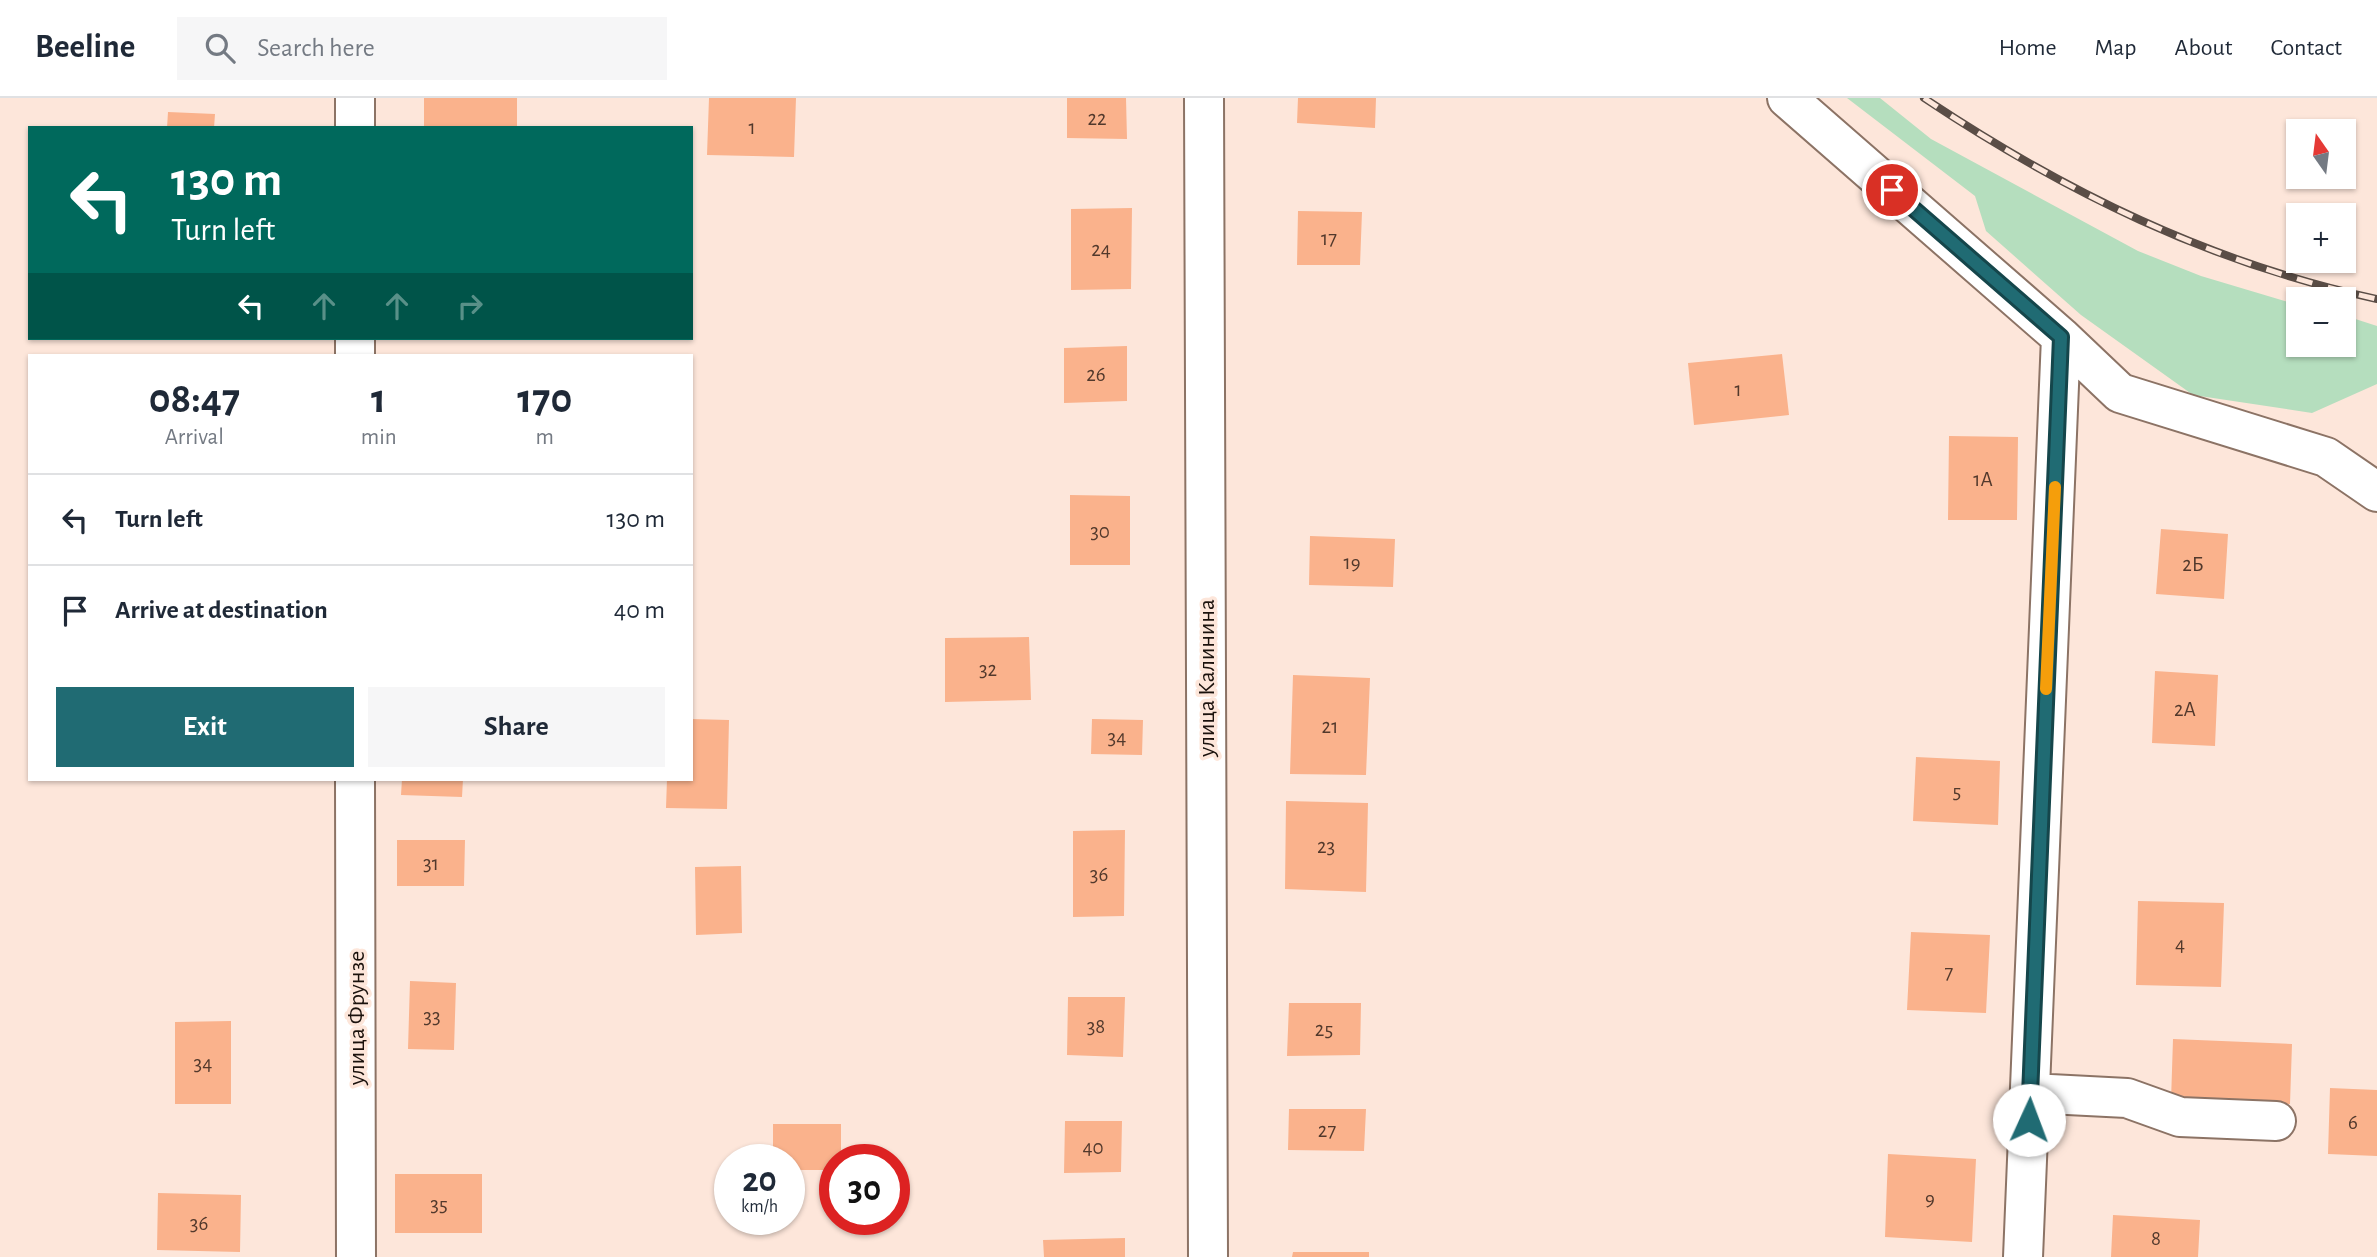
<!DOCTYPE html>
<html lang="en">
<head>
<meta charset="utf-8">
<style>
  :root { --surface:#fff; --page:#f6f6f7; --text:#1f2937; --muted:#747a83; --line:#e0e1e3; --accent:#206b73 }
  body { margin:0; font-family:"Alegreya Sans",sans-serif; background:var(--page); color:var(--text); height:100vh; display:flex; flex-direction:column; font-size:26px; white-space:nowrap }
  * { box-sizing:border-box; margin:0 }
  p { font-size:23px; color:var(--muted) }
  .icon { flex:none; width:38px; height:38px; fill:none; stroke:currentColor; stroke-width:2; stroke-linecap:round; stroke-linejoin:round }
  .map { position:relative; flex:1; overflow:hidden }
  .details { position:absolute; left:28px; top:256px; width:665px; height:427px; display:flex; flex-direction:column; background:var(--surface); border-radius:0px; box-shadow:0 2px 5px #0004 }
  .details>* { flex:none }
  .hud { position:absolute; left:28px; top:28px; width:665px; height:214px; border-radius:0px; box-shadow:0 2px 5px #0004; background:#00695c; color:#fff; overflow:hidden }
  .needle { width:46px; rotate:346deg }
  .fabs { position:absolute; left:2286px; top:21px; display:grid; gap:14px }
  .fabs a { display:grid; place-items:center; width:70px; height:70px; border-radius:0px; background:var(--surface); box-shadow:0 2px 5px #0004; font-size:35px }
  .speed { position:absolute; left:714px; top:1046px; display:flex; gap:14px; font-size:35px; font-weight:700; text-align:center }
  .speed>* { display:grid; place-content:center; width:91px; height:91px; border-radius:50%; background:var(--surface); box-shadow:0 2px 5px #0004; line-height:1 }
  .speed small { font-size:18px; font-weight:400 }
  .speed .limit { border:10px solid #d22; background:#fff; color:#111 }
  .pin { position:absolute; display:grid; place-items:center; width:60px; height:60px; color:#fff; margin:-30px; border:4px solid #fff; border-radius:50%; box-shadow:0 2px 7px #0007 }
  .me { position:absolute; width:77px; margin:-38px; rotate:2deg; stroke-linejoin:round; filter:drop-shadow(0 0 5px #0008) }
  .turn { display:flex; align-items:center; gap:24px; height:147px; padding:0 28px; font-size:32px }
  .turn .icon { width:91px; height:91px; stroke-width:2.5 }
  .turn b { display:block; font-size:49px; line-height:60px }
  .lanes { display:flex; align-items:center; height:66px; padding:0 28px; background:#0003; justify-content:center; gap:35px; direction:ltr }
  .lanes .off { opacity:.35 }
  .eta { display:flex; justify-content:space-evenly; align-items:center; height:119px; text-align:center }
  .eta b { font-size:42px; font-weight:600; line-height:49px }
  .action { display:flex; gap:14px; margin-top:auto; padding:14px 28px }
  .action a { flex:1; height:80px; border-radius:0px; background:var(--accent); color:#fff; font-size:28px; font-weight:600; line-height:80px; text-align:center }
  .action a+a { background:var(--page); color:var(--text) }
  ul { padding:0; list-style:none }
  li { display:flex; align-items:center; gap:21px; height:91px; padding:0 28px; border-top:2px solid var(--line) }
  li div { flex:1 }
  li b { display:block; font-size:26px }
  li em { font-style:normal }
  header { display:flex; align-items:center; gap:42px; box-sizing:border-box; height:98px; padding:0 35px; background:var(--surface); border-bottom:2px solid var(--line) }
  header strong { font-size:33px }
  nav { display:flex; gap:38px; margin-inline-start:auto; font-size:24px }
  .search { width:490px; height:63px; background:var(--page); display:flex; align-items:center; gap:18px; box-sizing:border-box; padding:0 24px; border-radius:0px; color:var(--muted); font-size:26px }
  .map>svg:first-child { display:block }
</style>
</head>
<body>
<header>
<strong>Beeline</strong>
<div class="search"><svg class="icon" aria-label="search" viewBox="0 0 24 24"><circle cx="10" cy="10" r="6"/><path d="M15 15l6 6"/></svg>Search here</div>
<nav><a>Home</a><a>Map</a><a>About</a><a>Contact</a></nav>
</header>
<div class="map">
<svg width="2377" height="1159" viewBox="0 0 2377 1159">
  <rect width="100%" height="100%" fill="#fde6da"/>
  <!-- green -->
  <path fill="#b5debe" d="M1847 0H1880L1931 41 2138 153 2201 178 2298 207V247H2343V217L2377 228V286L2312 315 2193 297 2081 217 1986 133 1975 98Z"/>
  <!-- building -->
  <path fill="#fab28c" d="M424 0H517V30H424Z
    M709 0H796L794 59 707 57Z
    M1067 0H1126L1127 41 1067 40Z
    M1298 0H1376L1375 30 1297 25Z
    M168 14 215 16 214 30H167Z
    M1132 110 1131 191 1071 192V111Z
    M1298 113 1362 114 1360 167H1297Z
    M1127 248V303L1064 305V250Z
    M1782 256 1789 317 1694 327 1688 265Z
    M1949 338 2018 339 2017 422H1948Z
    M1070 397 1130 398V467H1070Z
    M2161 431 2228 436 2224 501 2156 496Z
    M1310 438 1395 441 1393 489 1309 487Z
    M1029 539 1031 602 945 604V540Z
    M2155 573 2218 577 2215 648 2152 645Z
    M1293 577 1370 580 1366 677 1290 676Z
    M691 621 729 622 727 711 666 710 667 681H691Z
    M1092 621 1143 622 1142 657 1091 656Z
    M1916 659 2000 663 1998 727 1913 723Z
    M402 681H463L462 699 401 697Z
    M1286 703 1368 705 1366 794 1285 791Z
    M1125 732 1124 818 1073 819V733Z
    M397 742H465L464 788H397Z
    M741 768 742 835 696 837 695 769Z
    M2138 803 2224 805 2221 889 2136 887Z
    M1911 834 1990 837 1986 915 1907 912Z
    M410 883 456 885 454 952 408 951Z
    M1068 899H1125L1123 959 1067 957Z
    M1289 905H1361L1360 957 1287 958Z
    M231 923V1006H175V924Z
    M2173 941 2292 946 2290 1006 2171 1003Z
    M2330 990 2377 992V1058L2328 1056Z
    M1289 1011H1366L1364 1053 1288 1052Z
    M1065 1023H1122L1121 1074 1064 1075Z
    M773 1026H841V1062H835V1072H789V1062H773Z
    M1888 1056 1976 1061 1972 1144 1885 1139Z
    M395 1076H482V1135H395Z
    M158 1095 241 1097 240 1154 157 1152Z
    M2113 1117 2200 1122 2198 1159H2111Z
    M1125 1140V1159H1044L1043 1142Z
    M1293 1154H1369V1159H1292Z"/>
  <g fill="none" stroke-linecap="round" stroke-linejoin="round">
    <!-- minor casing -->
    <g stroke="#8c7365" stroke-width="42">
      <path id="minor" d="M355 0V30
        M1204 0 1208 1159
        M1787 0 2061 239 2120 295 2326 359 2377 394
        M355 240V257
        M355 681 356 1159
        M2030 995 2127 1000 2180 1019 2276 1023
        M2023 1159 2061 239"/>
    </g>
    <!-- minor -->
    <use href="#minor" stroke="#fff" stroke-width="38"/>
    <!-- rail casing -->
    <g stroke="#5a4d46" stroke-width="8">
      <path id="rail" d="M1924 0C2065 94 2210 165 2377 201"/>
    </g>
    <!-- rail -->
    <use href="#rail" stroke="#fde6da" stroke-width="5" stroke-dasharray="16" stroke-linecap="butt"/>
  </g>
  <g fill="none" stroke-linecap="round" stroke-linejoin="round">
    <!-- route casing -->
    <g stroke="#15464b" stroke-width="18">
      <path id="route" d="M1892 92 2061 239 2029 1022"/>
    </g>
    <!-- route -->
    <use href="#route" stroke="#206b73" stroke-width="12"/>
    <!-- slow -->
    <path stroke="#f59e0b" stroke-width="12" d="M2046 591 2055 389"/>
  </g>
  <g text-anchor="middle" stroke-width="7" stroke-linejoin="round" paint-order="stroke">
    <!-- number labels -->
    <g font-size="21" fill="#52392c">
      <text x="1097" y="27">22</text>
      <text x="752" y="36">1</text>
      <text x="1329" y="147">17</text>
      <text x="1101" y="158">24</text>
      <text x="1096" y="283">26</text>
      <text x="1738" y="298">1</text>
      <text x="1983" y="388">1А</text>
      <text x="1100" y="440">30</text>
      <text x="1352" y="471">19</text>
      <text x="2193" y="473">2Б</text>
      <text x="988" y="578">32</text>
      <text x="2185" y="618">2А</text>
      <text x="1330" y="635">21</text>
      <text x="1117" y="646">34</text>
      <text x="1957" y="700">5</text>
      <text x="1326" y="755">23</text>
      <text x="431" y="772">31</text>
      <text x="1099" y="783">36</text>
      <text x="2180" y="853">4</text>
      <text x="1949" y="881">7</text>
      <text x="432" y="925">33</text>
      <text x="1096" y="935">38</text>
      <text x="1324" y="938">25</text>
      <text x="203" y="972">34</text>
      <text x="2353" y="1031">6</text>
      <text x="1327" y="1039">27</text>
      <text x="1093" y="1056">40</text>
      <text x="1930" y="1107">9</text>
      <text x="439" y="1113">35</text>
      <text x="199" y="1132">36</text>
      <text x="2156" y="1147">8</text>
    </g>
    <!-- street labels -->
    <g font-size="24" fill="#1a110c" stroke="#fde6da">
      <text transform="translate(1206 580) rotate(-90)" y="8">улица Калинина</text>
      <text transform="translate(356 920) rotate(-90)" y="8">улица Фрунзе</text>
    </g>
  </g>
</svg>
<div class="fabs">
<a><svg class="needle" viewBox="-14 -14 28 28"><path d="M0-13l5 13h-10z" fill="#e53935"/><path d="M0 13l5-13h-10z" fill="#747a83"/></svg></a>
<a>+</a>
<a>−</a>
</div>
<div class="speed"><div>20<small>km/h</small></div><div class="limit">30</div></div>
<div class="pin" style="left:1892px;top:92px;background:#d93025"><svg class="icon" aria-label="arrive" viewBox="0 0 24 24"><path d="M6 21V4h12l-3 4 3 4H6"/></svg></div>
<svg class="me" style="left:2029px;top:1022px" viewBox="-20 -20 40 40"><circle r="19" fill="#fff"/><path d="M0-13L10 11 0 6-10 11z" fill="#206b73"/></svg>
<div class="hud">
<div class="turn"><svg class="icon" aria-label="left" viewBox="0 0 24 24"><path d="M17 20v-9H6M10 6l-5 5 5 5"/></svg><div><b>130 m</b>Turn left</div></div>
<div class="lanes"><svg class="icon" aria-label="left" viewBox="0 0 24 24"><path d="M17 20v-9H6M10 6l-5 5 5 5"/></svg><svg class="icon off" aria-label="ahead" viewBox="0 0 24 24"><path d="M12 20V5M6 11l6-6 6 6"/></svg><svg class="icon off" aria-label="ahead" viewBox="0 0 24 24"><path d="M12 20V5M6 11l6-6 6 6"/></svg><svg class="icon off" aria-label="right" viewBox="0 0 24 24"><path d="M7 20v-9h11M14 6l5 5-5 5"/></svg></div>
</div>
<section class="details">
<div class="eta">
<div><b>08:47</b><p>Arrival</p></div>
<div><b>1</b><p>min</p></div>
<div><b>170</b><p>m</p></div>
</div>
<ul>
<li><svg class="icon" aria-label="left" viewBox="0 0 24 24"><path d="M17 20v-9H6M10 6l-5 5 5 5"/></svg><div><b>Turn left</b></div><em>130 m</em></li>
<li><svg class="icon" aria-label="arrive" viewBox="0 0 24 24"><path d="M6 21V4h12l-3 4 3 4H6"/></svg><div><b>Arrive at destination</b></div><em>40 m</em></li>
</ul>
<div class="action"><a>Exit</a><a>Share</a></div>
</section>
</div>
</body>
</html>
